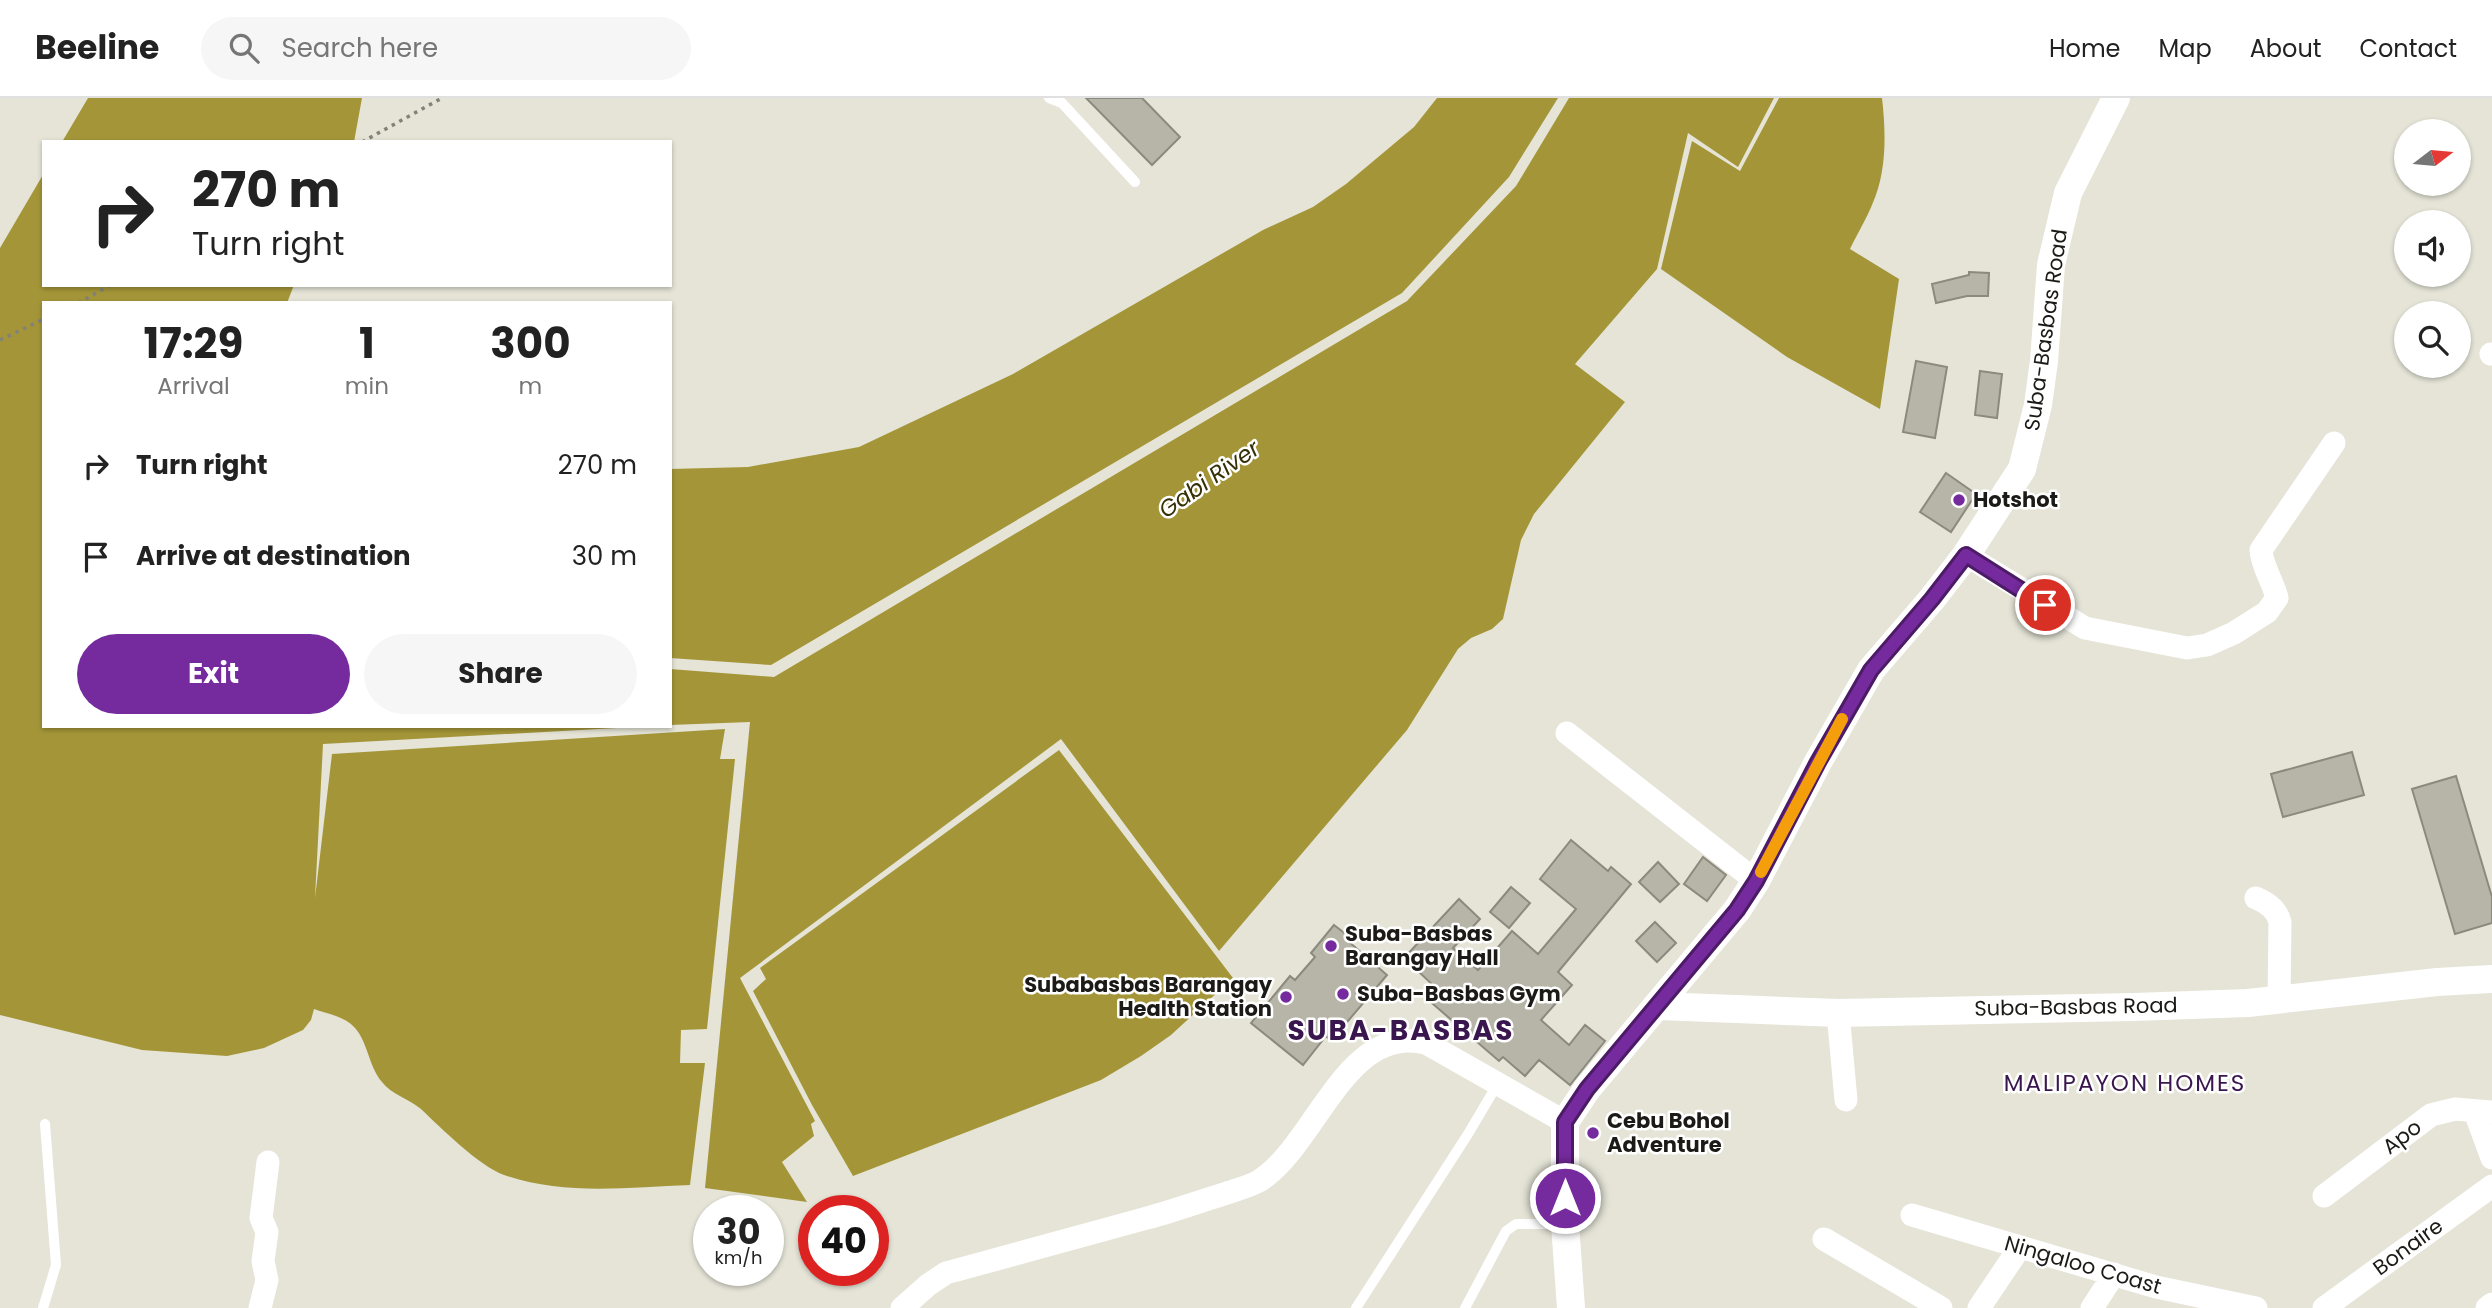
<!DOCTYPE html>
<html lang="en">
<head>
<meta charset="utf-8">
<style>
  :root { --surface:#fff; --page:#f6f6f6; --text:#222; --muted:#767676; --line:#e0e0e0; --accent:#752a9d }
  body { margin:0; font-family:Poppins,sans-serif; background:var(--page); color:var(--text); height:100vh; display:flex; flex-direction:column; font-size:26px; white-space:nowrap }
  * { box-sizing:border-box; margin:0 }
  p { font-size:23px; color:var(--muted) }
  .icon { flex:none; width:38px; height:38px; fill:none; stroke:currentColor; stroke-width:2; stroke-linecap:round; stroke-linejoin:round }
  .map { position:relative; flex:1; overflow:hidden }
  .sheet { position:absolute; left:42px; top:203px; width:630px; height:427px; display:flex; flex-direction:column; background:var(--surface); border-radius:0px; box-shadow:0 2px 5px #0004 }
  .sheet>* { flex:none }
  .hud { position:absolute; left:42px; top:42px; width:630px; height:147px; border-radius:0px; box-shadow:0 2px 5px #0004; background:#fff; color:var(--text); overflow:hidden }
  .needle { width:46px; rotate:74deg }
  .controls { position:absolute; left:2394px; top:21px; display:grid; gap:14px }
  .controls a { display:grid; place-items:center; width:77px; height:77px; border-radius:50%; background:var(--surface); box-shadow:0 2px 5px #0004; font-size:35px }
  .speed { position:absolute; left:693px; top:1097px; display:flex; gap:14px; font-size:35px; font-weight:700; text-align:center }
  .speed>* { display:grid; place-content:center; width:91px; height:91px; border-radius:50%; background:var(--surface); box-shadow:0 2px 5px #0004; line-height:1 }
  .speed small { font-size:18px; font-weight:400 }
  .speed .limit { border:10px solid #d22; background:#fff; color:#111 }
  .pin { position:absolute; display:grid; place-items:center; width:60px; height:60px; color:#fff; margin:-30px; border:4px solid #fff; border-radius:50%; box-shadow:0 2px 7px #0007 }
  .me { position:absolute; width:77px; margin:-38px; rotate:0deg; stroke-linejoin:round; filter:drop-shadow(0 0 5px #0008) }
  .turn { display:flex; align-items:center; gap:24px; height:147px; padding:0 35px; font-size:32px }
  .turn .icon { width:91px; height:91px; stroke-width:2.5 }
  .turn b { display:block; font-size:49px; line-height:60px }
  .eta { display:flex; justify-content:space-evenly; align-items:center; height:119px; text-align:center }
  .eta b { font-size:42px; font-weight:700; line-height:49px }
  .button { display:flex; gap:14px; margin-top:auto; padding:14px 35px }
  .button a { flex:1; height:80px; border-radius:42px; background:var(--accent); color:#fff; font-size:28px; font-weight:700; line-height:80px; text-align:center }
  .button a+a { background:var(--page); color:var(--text) }
  ul { padding:0; list-style:none }
  li { display:flex; align-items:center; gap:21px; height:91px; padding:0 35px }
  li div { flex:1 }
  li b { display:block; font-size:26px }
  li em { font-style:normal }
  header { display:flex; align-items:center; gap:42px; box-sizing:border-box; height:98px; padding:0 35px; background:var(--surface); border-bottom:2px solid var(--line) }
  header strong { font-size:33px }
  nav { display:flex; gap:38px; margin-inline-start:auto; font-size:24px }
  .search { width:490px; height:63px; background:var(--page); display:flex; align-items:center; gap:18px; box-sizing:border-box; padding:0 24px; border-radius:38px; color:var(--muted); font-size:26px }
  .map>svg:first-child { display:block }
</style>
</head>
<body>
<header>
<strong>Beeline</strong>
<div class="search"><svg class="icon" aria-label="search" viewBox="0 0 24 24"><circle cx="10" cy="10" r="6"/><path d="M15 15l6 6"/></svg>Search here</div>
<nav><a>Home</a><a>Map</a><a>About</a><a>Contact</a></nav>
</header>
<div class="map">
<svg width="2492" height="1210" viewBox="0 0 2492 1210">
  <rect width="100%" height="100%" fill="#e5e4d7"/>
  <!-- water -->
  <path fill="#a49638" d="M88 0H362L354 44H62Z
    M1437 0H1558L1509 79 1402 195 771 567 670 560V371L748 369 859 349 1013 276 1263 132 1313 109 1346 86 1414 29Z
    M1569 0H1774L1738 69 1688 35 1657 171 1575 266 1625 304 1534 416 1521 442 1503 521 1492 531 1471 540 1458 551 1407 632 1219 853 1061 641 740 880 815 1023 811 1026 814 1038 782 1064 807 1104 705 1090 750 624 670 627V571L774 579 1407 203 1516 88Z
    M1779 0H1882C1886 35 1887 74 1872 107 1866 122 1857 136 1850 151L1899 181 1880 311 1787 259 1661 171 1692 43 1740 73Z
    M44 75V187H294L287 205H44V628H653L323 646 315 800 332 656 725 631 720 661H735L707 931 681 932 680 965H705L690 1087C629 1089 563 1098 504 1077 479 1068 441 1030 421 1011 409 1001 391 996 382 984 368 968 368 942 353 928 345 919 325 915 314 911L311 922 303 932 264 950 227 958 142 952 0 917V150Z
    M1059 652 1233 880 1171 937 1141 958 1101 982 853 1078 812 1007 753 893 766 881 760 870Z"/>
  <!-- building -->
  <path fill="#b6b5a8" stroke="#8c8a7e" stroke-width="2" d="M1086 0H1142L1180 39 1152 67Z
    M1969 174 1989 175 1988 198H1967L1936 205 1932 186 1969 177Z
    M1916 263 1947 269 1935 340 1903 334Z
    M1980 273 2002 276 1997 320 1975 317Z
    M1946 375 1976 396 1951 434 1920 414Z
    M2352 654 2364 697 2283 719 2271 676Z
    M2456 678 2492 799V825L2455 836 2412 691Z
    M1571 742 1608 773 1611 769 1631 786 1558 874 1572 887 1541 922 1569 947 1585 927 1605 943 1570 987 1539 962 1525 978 1503 959 1499 963 1426 900 1435 889 1404 860 1459 801 1480 821 1453 850 1478 872 1512 833 1538 856 1576 811 1540 781Z
    M1703 759 1726 777 1707 803 1684 786Z
    M1658 764 1679 786 1660 804 1639 784Z
    M1511 789 1530 805 1509 830 1490 814Z
    M1655 824 1676 845 1657 864 1636 843Z
    M1334 827 1351 840 1348 843 1387 877 1331 943 1326 938 1303 967 1251 925 1290 878 1295 882 1315 859 1311 855Z"/>
  <g fill="none" stroke-linecap="round" stroke-linejoin="round">
    <!-- path -->
    <path stroke="#83827a" stroke-width="3.5" stroke-dasharray="3.5 5" stroke-linecap="butt" d="M362 44 442 0
      M78 205 111 187
      M0 242 44 221"/>
    <!-- service -->
    <path stroke="#fff" stroke-width="10" d="M1049 0 1062 5 1135 84
      M43 1210 56 1167 45 1026
      M1356 1210 1468 1036 1497 987
      M1465 1210 1506 1133 1516 1126H1563"/>
    <!-- minor -->
    <path stroke="#fff" stroke-width="23" d="M2491 256H2492
      M1966 457 2085 530 2187 550 2207 547 2234 535 2267 514 2277 500C2273 483 2262 469 2261 452L2334 345
      M1567 635 1756 783
      M2256 800C2268 805 2277 812 2280 824L2279 901
      M1838 915 1846 1002
      M2475 1014 2492 1060
      M2324 1098 2431 1017 2455 1011 2492 1014
      M1912 1117 2156 1189 2256 1210
      M1824 1141 1941 1210
      M260 1210 267 1182 263 1163 267 1134 261 1120 268 1064
      M902 1210 928 1187 946 1175C1013 1157 1080 1138 1147 1120 1173 1113 1198 1104 1224 1096 1235 1092 1248 1089 1259 1083 1316 1048 1345 925 1426 945L1565 1024
      M1979 1210 2020 1149
      M2092 1210 2114 1176
      M2324 1210 2492 1088
      M2487 1210 2492 1206"/>
    <!-- tertiary -->
    <path stroke="#fff" stroke-width="28" d="M1659 908 1838 915 2134 909 2248 905 2437 884 2492 881
      M1571 1210 1565 1126V1024L1587 991 1737 812 1756 783 1818 664 1871 572 1932 501 1966 457 2022 371 2038 307 2044 263 2051 167 2068 95 2116 0"/>
  </g>
  <g fill="none" stroke-linecap="round" stroke-linejoin="round">
    <!-- route casing -->
    <g stroke="#4c1b66" stroke-width="18">
      <path id="route" d="M1565 1100V1024L1587 991 1737 812 1756 783 1818 664 1871 572 1932 501 1966 457 2045 507"/>
    </g>
    <!-- route -->
    <use href="#route" stroke="#752a9d" stroke-width="12"/>
    <!-- slow -->
    <path stroke="#f59e0b" stroke-width="12" d="M1761 774 1842 621"/>
  </g>
  <!-- markers -->
  <g fill="#752a9d" stroke="#fff" stroke-width="2.5">
    <circle cx="1959" cy="402" r="7"/>
    <circle cx="1331" cy="848" r="7"/>
    <circle cx="1343" cy="896" r="7"/>
    <circle cx="1286" cy="899" r="7"/>
    <circle cx="1593" cy="1035" r="7"/>
  </g>
  <g text-anchor="middle" stroke-width="5" stroke-linejoin="round" paint-order="stroke">
    <!-- street labels -->
    <g font-size="21" fill="#1b1a16" stroke="#fff">
      <text transform="translate(2046 232) rotate(-82)" y="7">Suba-Basbas Road</text>
      <text transform="translate(2076 909) rotate(-1)" y="7">Suba-Basbas Road</text>
      <text transform="translate(2402 1039) rotate(-37)" y="7">Apo</text>
      <text transform="translate(2408 1149) rotate(-36)" y="7">Bonaire</text>
      <text transform="translate(2083 1167) rotate(16)" y="7">Ningaloo Coast</text>
    </g>
    <!-- poi labels -->
    <g font-size="21" font-weight="bold" fill="#1b1a16" stroke="#fff" text-anchor="start">
      <text x="1973" y="409">Hotshot</text>
      <text x="1345" y="843">Suba-Basbas<tspan x="1345" dy="24">Barangay Hall</tspan></text>
      <text x="1272" y="894" text-anchor="end">Subabasbas Barangay<tspan x="1272" dy="24">Health Station</tspan></text>
      <text x="1357" y="903">Suba-Basbas Gym</text>
      <text x="1607" y="1030">Cebu Bohol<tspan x="1607" dy="24">Adventure</tspan></text>
    </g>
    <!-- water labels -->
    <g font-size="23" font-style="italic" fill="#363006" stroke="#fff">
      <text transform="translate(1209 381) rotate(-35)" y="8">Gabi River</text>
    </g>
    <!-- neighbourhood labels -->
    <g font-size="23" letter-spacing="2" fill="#39164d" stroke="#fff">
      <text x="2125" y="993">MALIPAYON HOMES</text>
    </g>
    <!-- district labels -->
    <g font-size="28" font-weight="bold" letter-spacing="2" fill="#39164d" stroke="#fff">
      <text x="1401" y="942">SUBA-BASBAS</text>
    </g>
  </g>
</svg>
<div class="controls">
<a><svg class="needle" viewBox="-14 -14 28 28"><path d="M0-13l5 13h-10z" fill="#e53935"/><path d="M0 13l5-13h-10z" fill="#767676"/></svg></a>
<a><svg class="icon" aria-label="sound" viewBox="0 0 24 24"><path d="M4 9h4l5-4v14l-5-4H4zM17 9q2 3 0 6"/></svg></a>
<a><svg class="icon" aria-label="search" viewBox="0 0 24 24"><circle cx="10" cy="10" r="6"/><path d="M15 15l6 6"/></svg></a>
</div>
<div class="speed"><div>30<small>km/h</small></div><div class="limit">40</div></div>
<div class="pin" style="left:2045px;top:507px;background:#d93025"><svg class="icon" aria-label="arrive" viewBox="0 0 24 24"><path d="M6 21V4h12l-3 4 3 4H6"/></svg></div>
<svg class="me" style="left:1565px;top:1100px" viewBox="-20 -20 40 40"><circle r="17" fill="#752a9d" stroke="#fff" stroke-width="3"/><path d="M0-11L8 9 0 5-8 9z" fill="#fff"/></svg>
<div class="hud">
<div class="turn"><svg class="icon" aria-label="right" viewBox="0 0 24 24"><path d="M7 20v-9h11M14 6l5 5-5 5"/></svg><div><b>270 m</b>Turn right</div></div>
</div>
<section class="sheet">
<div class="eta">
<div><b>17:29</b><p>Arrival</p></div>
<div><b>1</b><p>min</p></div>
<div><b>300</b><p>m</p></div>
</div>
<ul>
<li><svg class="icon" aria-label="right" viewBox="0 0 24 24"><path d="M7 20v-9h11M14 6l5 5-5 5"/></svg><div><b>Turn right</b></div><em>270 m</em></li>
<li><svg class="icon" aria-label="arrive" viewBox="0 0 24 24"><path d="M6 21V4h12l-3 4 3 4H6"/></svg><div><b>Arrive at destination</b></div><em>30 m</em></li>
</ul>
<div class="button"><a>Exit</a><a>Share</a></div>
</section>
</div>
</body>
</html>
